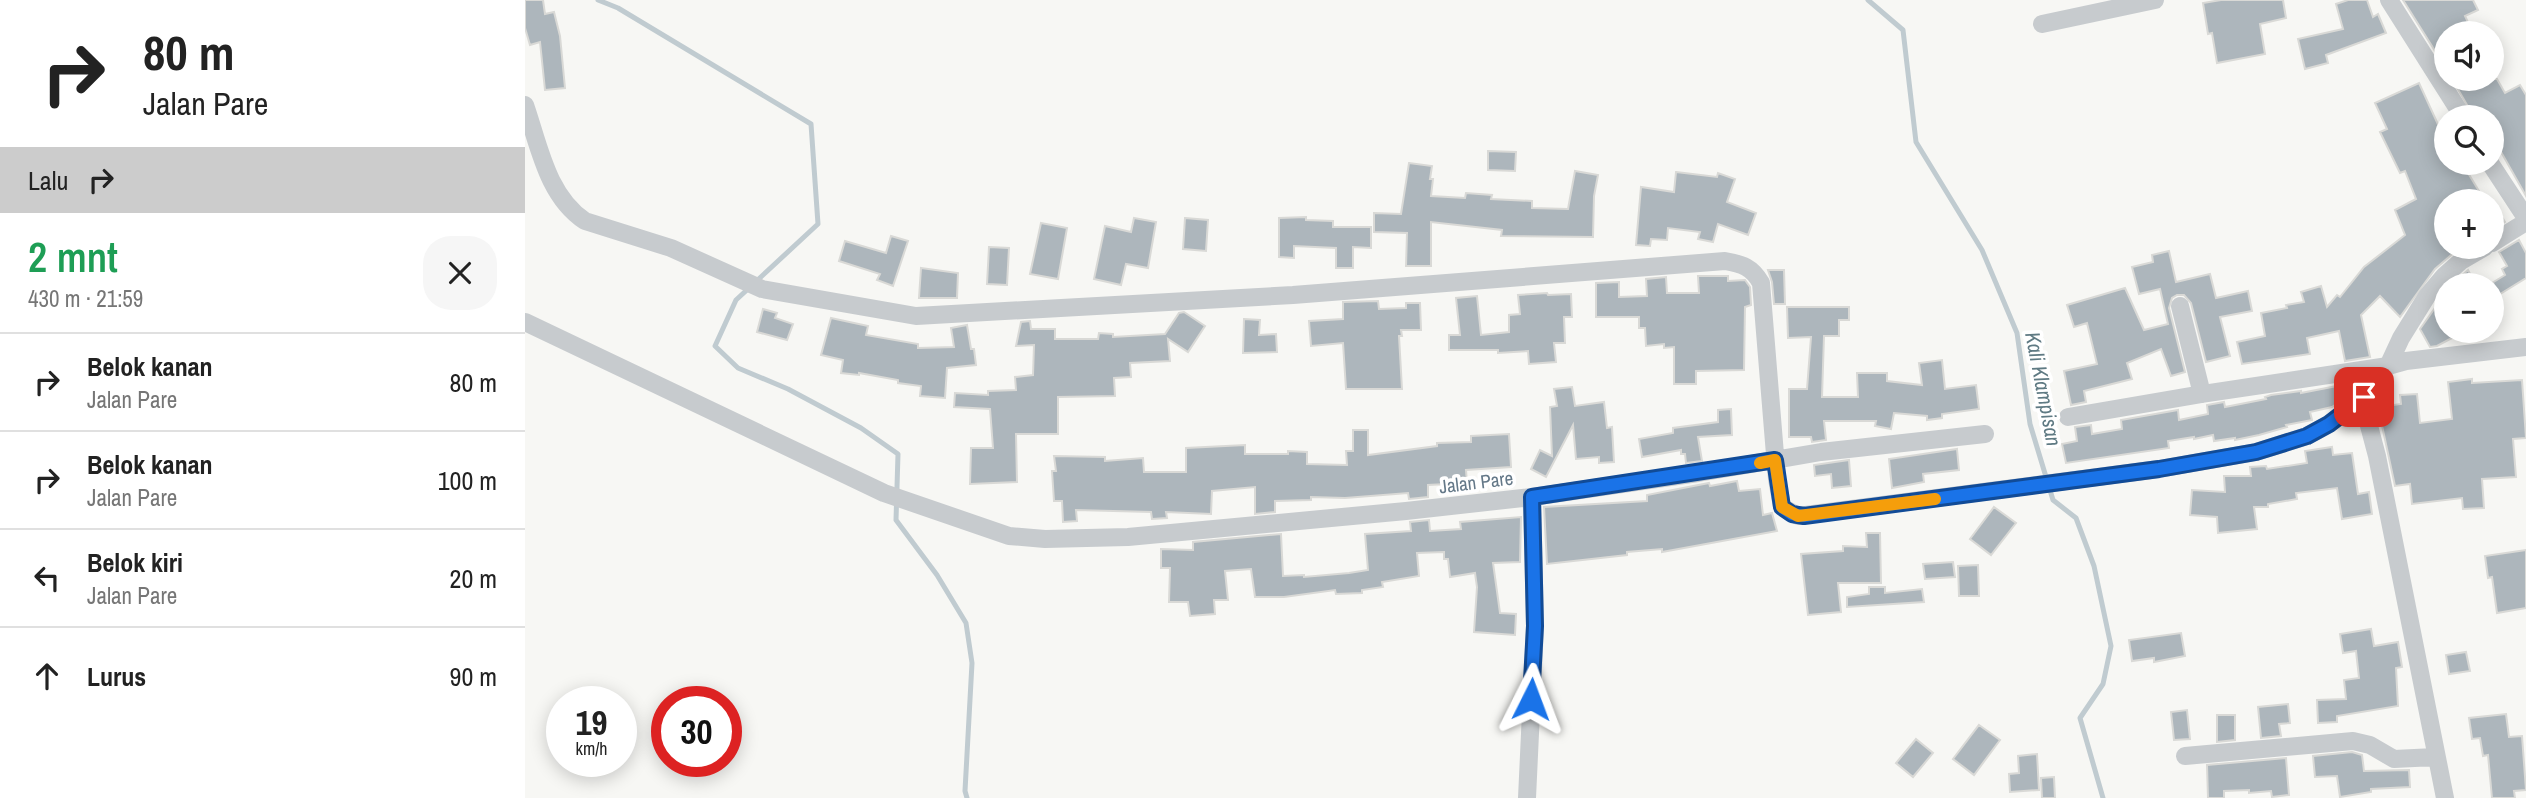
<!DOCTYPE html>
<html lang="id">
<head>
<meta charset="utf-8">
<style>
  :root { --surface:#fff; --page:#f6f6f6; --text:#222; --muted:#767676; --line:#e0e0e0 }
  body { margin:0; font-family:"Archivo Narrow",sans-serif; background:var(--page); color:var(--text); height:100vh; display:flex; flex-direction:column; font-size:26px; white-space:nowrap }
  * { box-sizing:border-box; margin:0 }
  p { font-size:23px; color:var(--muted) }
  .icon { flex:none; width:38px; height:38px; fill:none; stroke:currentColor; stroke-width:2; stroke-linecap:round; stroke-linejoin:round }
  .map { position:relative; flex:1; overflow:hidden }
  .details { display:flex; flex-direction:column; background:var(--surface); width:525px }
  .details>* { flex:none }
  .guide { background:#fff; color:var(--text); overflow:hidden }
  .controls { position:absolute; left:1909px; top:21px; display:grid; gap:14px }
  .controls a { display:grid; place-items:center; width:70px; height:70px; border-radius:50%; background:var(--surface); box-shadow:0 4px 18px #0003; font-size:35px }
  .speed { position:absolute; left:21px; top:686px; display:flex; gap:14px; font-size:35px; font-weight:700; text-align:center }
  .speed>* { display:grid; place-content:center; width:91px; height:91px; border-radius:50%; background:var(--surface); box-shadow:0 4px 18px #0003; line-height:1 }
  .speed small { font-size:18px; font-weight:400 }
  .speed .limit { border:10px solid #d22; background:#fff; color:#111 }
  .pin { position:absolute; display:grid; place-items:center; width:60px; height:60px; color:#fff; margin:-30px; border-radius:14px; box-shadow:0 4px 10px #0006 }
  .me { position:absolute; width:77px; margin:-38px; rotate:3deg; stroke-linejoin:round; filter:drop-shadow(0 0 5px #0008) }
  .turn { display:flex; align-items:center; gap:24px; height:147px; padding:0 28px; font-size:32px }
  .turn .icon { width:91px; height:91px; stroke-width:2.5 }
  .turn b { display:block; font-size:49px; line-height:60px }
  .then { display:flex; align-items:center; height:66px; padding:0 28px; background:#0003; gap:14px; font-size:26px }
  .round { display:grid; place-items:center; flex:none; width:74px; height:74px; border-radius:28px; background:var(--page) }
  .head { display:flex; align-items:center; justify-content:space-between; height:119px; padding:0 28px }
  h1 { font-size:42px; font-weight:600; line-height:52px; color:#1e9e55 }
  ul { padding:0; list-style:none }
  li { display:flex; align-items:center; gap:21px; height:98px; padding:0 28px; border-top:2px solid var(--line) }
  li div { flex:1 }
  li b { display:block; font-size:26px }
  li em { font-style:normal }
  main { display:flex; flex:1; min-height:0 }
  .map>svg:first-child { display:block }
</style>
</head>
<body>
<main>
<section class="details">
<div class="guide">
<div class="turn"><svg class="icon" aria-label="right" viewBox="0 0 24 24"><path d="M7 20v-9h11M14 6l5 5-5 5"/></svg><div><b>80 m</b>Jalan Pare</div></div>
<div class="then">Lalu<svg class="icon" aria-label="right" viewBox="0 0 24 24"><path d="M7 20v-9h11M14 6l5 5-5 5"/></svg></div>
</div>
<div class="head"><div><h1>2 mnt</h1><p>430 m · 21:59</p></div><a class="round"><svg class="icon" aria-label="close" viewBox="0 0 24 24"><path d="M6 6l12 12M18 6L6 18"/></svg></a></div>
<ul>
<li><svg class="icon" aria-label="right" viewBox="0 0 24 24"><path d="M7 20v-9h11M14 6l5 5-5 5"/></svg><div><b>Belok kanan</b><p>Jalan Pare</p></div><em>80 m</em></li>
<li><svg class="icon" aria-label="right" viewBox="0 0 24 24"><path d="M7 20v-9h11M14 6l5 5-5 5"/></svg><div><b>Belok kanan</b><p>Jalan Pare</p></div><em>100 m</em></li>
<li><svg class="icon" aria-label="left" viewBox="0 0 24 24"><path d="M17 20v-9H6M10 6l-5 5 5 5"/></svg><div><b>Belok kiri</b><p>Jalan Pare</p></div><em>20 m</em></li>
<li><svg class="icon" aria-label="ahead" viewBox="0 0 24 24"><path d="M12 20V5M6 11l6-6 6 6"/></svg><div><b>Lurus</b></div><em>90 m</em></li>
</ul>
</section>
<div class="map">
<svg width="2001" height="798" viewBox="0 0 2001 798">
  <rect width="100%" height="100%" fill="#f7f7f4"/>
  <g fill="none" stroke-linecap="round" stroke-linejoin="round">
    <!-- stream -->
    <path stroke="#c0cbd0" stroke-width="5" d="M73 0 93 8 286 124 293 224 211 300 190 346 213 368 263 389 336 428 373 454 371 520 412 575 441 623 447 663 440 791 442 798
      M1343 0 1378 30 1391 142 1457 250 1492 333 1505 424 1528 500 1551 518 1569 566 1586 646 1578 684 1555 718 1578 798"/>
  </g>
  <!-- building -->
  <path fill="#adb6bc" stroke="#d9d9d6" stroke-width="2" d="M0 0H18L20 14 29 12 35 36 40 88 20 90 15 42 5 45 0 28Z
    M1696 0H1758L1761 18 1735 24 1740 54 1692 63 1687 33 1683 34 1678 3Z
    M1823 0H1842L1848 17 1853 14 1861 33 1801 55 1803 63 1780 69 1773 39 1818 29 1811 4Z
    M1878 0H1948L1953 10 1940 16 1948 33H1922V70Z
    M1927 79H1972L1980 93 1995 85 2001 95V196L1967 136V117H1949Z
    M1894 83 1922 144V163H1937L1960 201H1922V247H1930L1932 250 1910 269 1875 317 1855 296 1836 315 1845 357 1820 361 1814 331 1782 338 1785 354 1717 364 1712 342 1740 336 1736 313 1762 308 1761 305 1779 302 1776 292 1796 286 1802 307 1812 295 1815 297 1839 267 1880 235 1870 210 1891 199 1880 171 1875 173 1855 132 1862 129 1850 103Z
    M963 151 991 152 990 171 963 170Z
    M884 163 907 166 905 179H908L906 196 940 198 941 193 967 195 966 199 1007 201V208L1043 209 1050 171 1073 175 1069 196 1068 237 976 236 977 230 906 222V266H881L882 233 849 232V213L876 214Z
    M1151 172 1192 177 1193 173 1210 179 1202 202 1231 213 1223 235 1193 224 1188 242 1173 239 1175 232 1143 228 1142 240 1126 239 1125 246 1111 245 1116 187 1149 192Z
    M1967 201 1980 222 1967 230Z
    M781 217V220L808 221V227H846V248L828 247V268H811V248L769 246V258L754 257V218Z
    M609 218 631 222 623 268 601 264 596 285 569 279 580 226 606 232Z
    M660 218 683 220 681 251 658 249Z
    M516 223 542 228 533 279 505 274Z
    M366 236 383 241 368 286 352 280 355 274 314 261 320 241 361 253Z
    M1994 240 2001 253V278L1967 299V283L1980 275 1977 269 1982 266 1974 252Z
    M464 247 484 248 482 285 462 284Z
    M1644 251 1651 282 1685 274 1691 298 1723 291 1727 311 1695 317 1705 356 1681 362 1666 303 1659 295H1652L1647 298 1644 308 1660 372 1646 376 1636 349 1602 363 1607 379 1559 391 1561 402 1546 405 1539 371 1572 364 1562 323 1549 327 1542 305 1600 288 1619 330 1643 324 1635 289 1614 294 1607 267 1628 262 1627 255Z
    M396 268 433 273 432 298H394Z
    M1243 270H1259L1260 304H1249L1247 282Z
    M1943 270 1951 285H1926L1927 284Z
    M1173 276H1203V281L1220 280 1225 287 1226 305 1220 307 1219 370 1171 371V384H1149V347L1139 348V344L1121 346 1120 328H1114V317H1071V283L1094 282V297L1122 296 1121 279 1141 277 1142 293H1174Z
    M1922 291V331H1940L1912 346 1905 347 1895 329Z
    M1022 293 1023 295 1046 294 1047 317H1039L1040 343H1029L1031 362 1004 364 1003 351 973 353V350H924V335H935L931 298 952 296 956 335 984 332V315L995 314 993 295Z
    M853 301 854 309 881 308V303H895L896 330H876L877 336H874L877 389H821L818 343 786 346 784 321 818 319V302Z
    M1262 307H1324V320H1314V336H1299L1297 397H1333L1332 373H1362V381L1397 385 1394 363 1417 360 1420 389 1451 385 1454 409 1417 414V418L1402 420V416L1369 413 1366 429 1350 426 1351 421H1299L1301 440 1287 442 1286 437H1264V389H1282L1286 337 1263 338Z
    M238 309 252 313 250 318 268 324 262 340 232 332Z
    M659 312 680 326 663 352 643 339 645 361 605 363 606 377 589 378 590 396 533 397V434H491L492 482 445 484 446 448H468L465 409 429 407 430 393 463 395V391L491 390 490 377 508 375 509 345 491 346 496 322 505 321 506 329H530V339H573L574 333 588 334V337L640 334 654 313Z
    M306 318 343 326 341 335 393 344V348L429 347 426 328 442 325 446 349H449L451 365 422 368 420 398 395 396 396 386 373 383V380L334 373V375L316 373 318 360 296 355Z
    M719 319 735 320 734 335 751 334 752 352 718 353Z
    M1947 379V383L1997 380 2001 438 1988 439 1991 477 1957 479 1959 508 1938 509 1937 498 1887 504 1885 484 1870 486 1853 407 1876 404 1875 395 1892 394 1895 423 1927 419 1923 382Z
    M1817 385 1820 398 1807 407 1785 412 1787 420 1761 425 1762 427 1734 435 1710 440V438L1689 441 1688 435 1669 439V437L1643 441 1644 448 1541 463 1537 444 1552 441 1550 427 1566 425 1567 434 1597 429 1596 420 1653 410 1654 420 1683 414 1682 405 1699 402 1700 407 1741 399 1740 397 1746 395 1776 391V393Z
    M1047 387 1050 406 1079 402 1082 428 1087 427 1089 462 1074 463V457L1051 459 1048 425 1021 477 1006 469 1015 450 1027 456 1025 407 1032 406 1029 389Z
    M1206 409 1207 435 1173 437 1177 461 1161 463 1160 454H1156V450L1117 457 1114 439 1148 433V428L1193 422V410Z
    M828 430H843V455L912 446V443L946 442V436L984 434 986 467 941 470 942 483 903 485V497L884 499 883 493 820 498 786 497V500L750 501V512L730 514V487L687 491 686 514 641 512 642 518 627 519 626 512 551 510 552 521 538 522 537 501H529L527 471H531L529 456 580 457V461L618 458 619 472H661V448L720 445V454H763V451L782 452V464L822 465 821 451H828Z
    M1807 447 1808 455 1827 453 1833 494 1844 492 1847 514 1817 519 1812 488 1771 493 1772 499 1743 504V507H1729L1732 529 1693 533 1692 517 1665 515 1667 490 1700 492 1699 476H1726L1725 467 1741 466 1742 469 1782 463 1780 451Z
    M1432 449 1434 470 1398 474 1399 482 1367 488 1364 459Z
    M1324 460 1326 486 1307 488 1306 474 1290 476 1289 465Z
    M1212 481 1214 491 1235 489 1238 515 1247 513 1252 531 1137 552V549L1102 552V555L1022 564 1019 507 1122 501V495L1184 483 1185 486Z
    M1469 507 1491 523 1466 555 1445 539Z
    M996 517 995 562 968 563 975 613 991 614 990 635 949 632 952 587 950 573 925 577 923 559H919V552L892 553 894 576 857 582 858 587 837 590V593L811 594 810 590 759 597H730L726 569 700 571 703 600H689L690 614 665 616 663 602H644L645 568H636V549L668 550V542L756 534 758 576 779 575V577L824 573 843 570 840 534 886 531 885 522 904 520 905 531 936 529 935 522Z
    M1341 533H1355L1356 583H1313L1316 612 1283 615 1276 554 1318 551V546L1342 547Z
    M2001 550V608L1972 613 1967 577 1963 578 1960 556Z
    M1428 562 1430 577 1400 579 1398 564Z
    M1453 565 1454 596H1434L1433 566Z
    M1344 587H1360V593L1397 589 1399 602 1322 607V597L1344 594Z
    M1846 629 1849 646 1873 642 1877 667 1871 668 1873 706 1812 716V722L1793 723 1792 700 1821 699 1819 680 1834 678 1831 651 1818 653 1815 634Z
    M1656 633 1660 656 1629 662V658L1607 661 1604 640Z
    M1941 652 1945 671 1924 674 1921 655Z
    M1763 704 1765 723 1754 724 1756 736 1736 738 1733 707Z
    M1662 710 1665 739 1649 740 1646 712Z
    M1981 714 1984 737 1997 736 2001 790 1989 791 1990 798H1967L1963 755 1958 756 1955 738 1947 739 1944 718Z
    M1692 715H1710V740L1692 742Z
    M1454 725 1475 740 1449 775 1428 759Z
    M1391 739 1408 753 1388 777 1371 763Z
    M1827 752 1837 755 1839 771 1884 770 1885 787 1846 789V792L1815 797 1812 776 1790 777 1788 756Z
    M1512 754 1514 790 1485 792 1484 774 1494 773 1493 756Z
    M1761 758 1764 795 1747 797 1746 791 1724 793V790L1699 791V798H1683L1682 765Z
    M1529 777 1530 798H1517L1516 778Z"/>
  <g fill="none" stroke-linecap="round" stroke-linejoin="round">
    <!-- minor -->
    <path stroke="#c7cbce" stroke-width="18" d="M1864 0 1938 117
      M1517 24 1630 0
      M0 105C14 145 22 196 60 221L146 248 237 289 391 316 768 295 1200 261C1217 264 1227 267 1236 283L1252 479 1257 507 1273 516 1634 469 1731 452 1782 436 1804 424 1839 397 1863 366 1876 338 1902 296 1919 276 1936 261 1960 247
      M1965 163 2001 218
      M1967 243 2001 222
      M1655 306 1677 394
      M0 322 359 493 484 536 520 539 603 537 881 511 1007 497 1173 473 1296 452 1460 434
      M1832 403 1843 422 1852 456 1920 798
      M1543 417 1677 394 1863 366 1881 361 2001 347
      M1660 756 1828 741 1845 745 1869 759 1910 757
      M1002 798 1010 626 1007 497"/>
  </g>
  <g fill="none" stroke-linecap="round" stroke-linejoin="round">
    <!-- route casing -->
    <g stroke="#114b97" stroke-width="18">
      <path id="route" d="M1006 699 1010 626 1007 497 1250 460 1257 507 1267 514 1279 516 1634 469 1731 452 1782 436 1804 424 1839 397"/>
    </g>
    <!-- route -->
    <use href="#route" stroke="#1a73e8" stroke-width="12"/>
    <!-- slow -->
    <path stroke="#f59e0b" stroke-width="12" d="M1235 463 1250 460 1257 507 1273 516 1410 499"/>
  </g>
  <g text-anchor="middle" stroke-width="7" stroke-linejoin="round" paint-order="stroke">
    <!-- street labels -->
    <g font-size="19" fill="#647888" stroke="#fff">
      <text transform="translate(951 482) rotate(-7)" y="7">Jalan Pare</text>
    </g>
    <!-- water labels -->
    <g font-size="21" font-style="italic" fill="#5f7a83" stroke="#fff">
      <text transform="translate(1518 389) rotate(79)" y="7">Kali Klampisan</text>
    </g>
  </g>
</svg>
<div class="controls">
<a><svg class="icon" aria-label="sound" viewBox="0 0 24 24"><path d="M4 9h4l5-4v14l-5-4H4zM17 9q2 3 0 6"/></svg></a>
<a><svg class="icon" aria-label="search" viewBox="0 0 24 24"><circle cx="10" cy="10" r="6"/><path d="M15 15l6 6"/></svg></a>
<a>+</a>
<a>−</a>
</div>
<div class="speed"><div>19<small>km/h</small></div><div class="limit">30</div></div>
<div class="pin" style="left:1839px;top:397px;background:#d93025"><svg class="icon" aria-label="arrive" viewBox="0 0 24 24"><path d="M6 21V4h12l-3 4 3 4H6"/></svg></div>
<svg class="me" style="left:1006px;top:699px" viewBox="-20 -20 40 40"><path d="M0-17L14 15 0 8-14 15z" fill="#1a73e8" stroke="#fff" stroke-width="4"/></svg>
</div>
</main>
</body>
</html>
